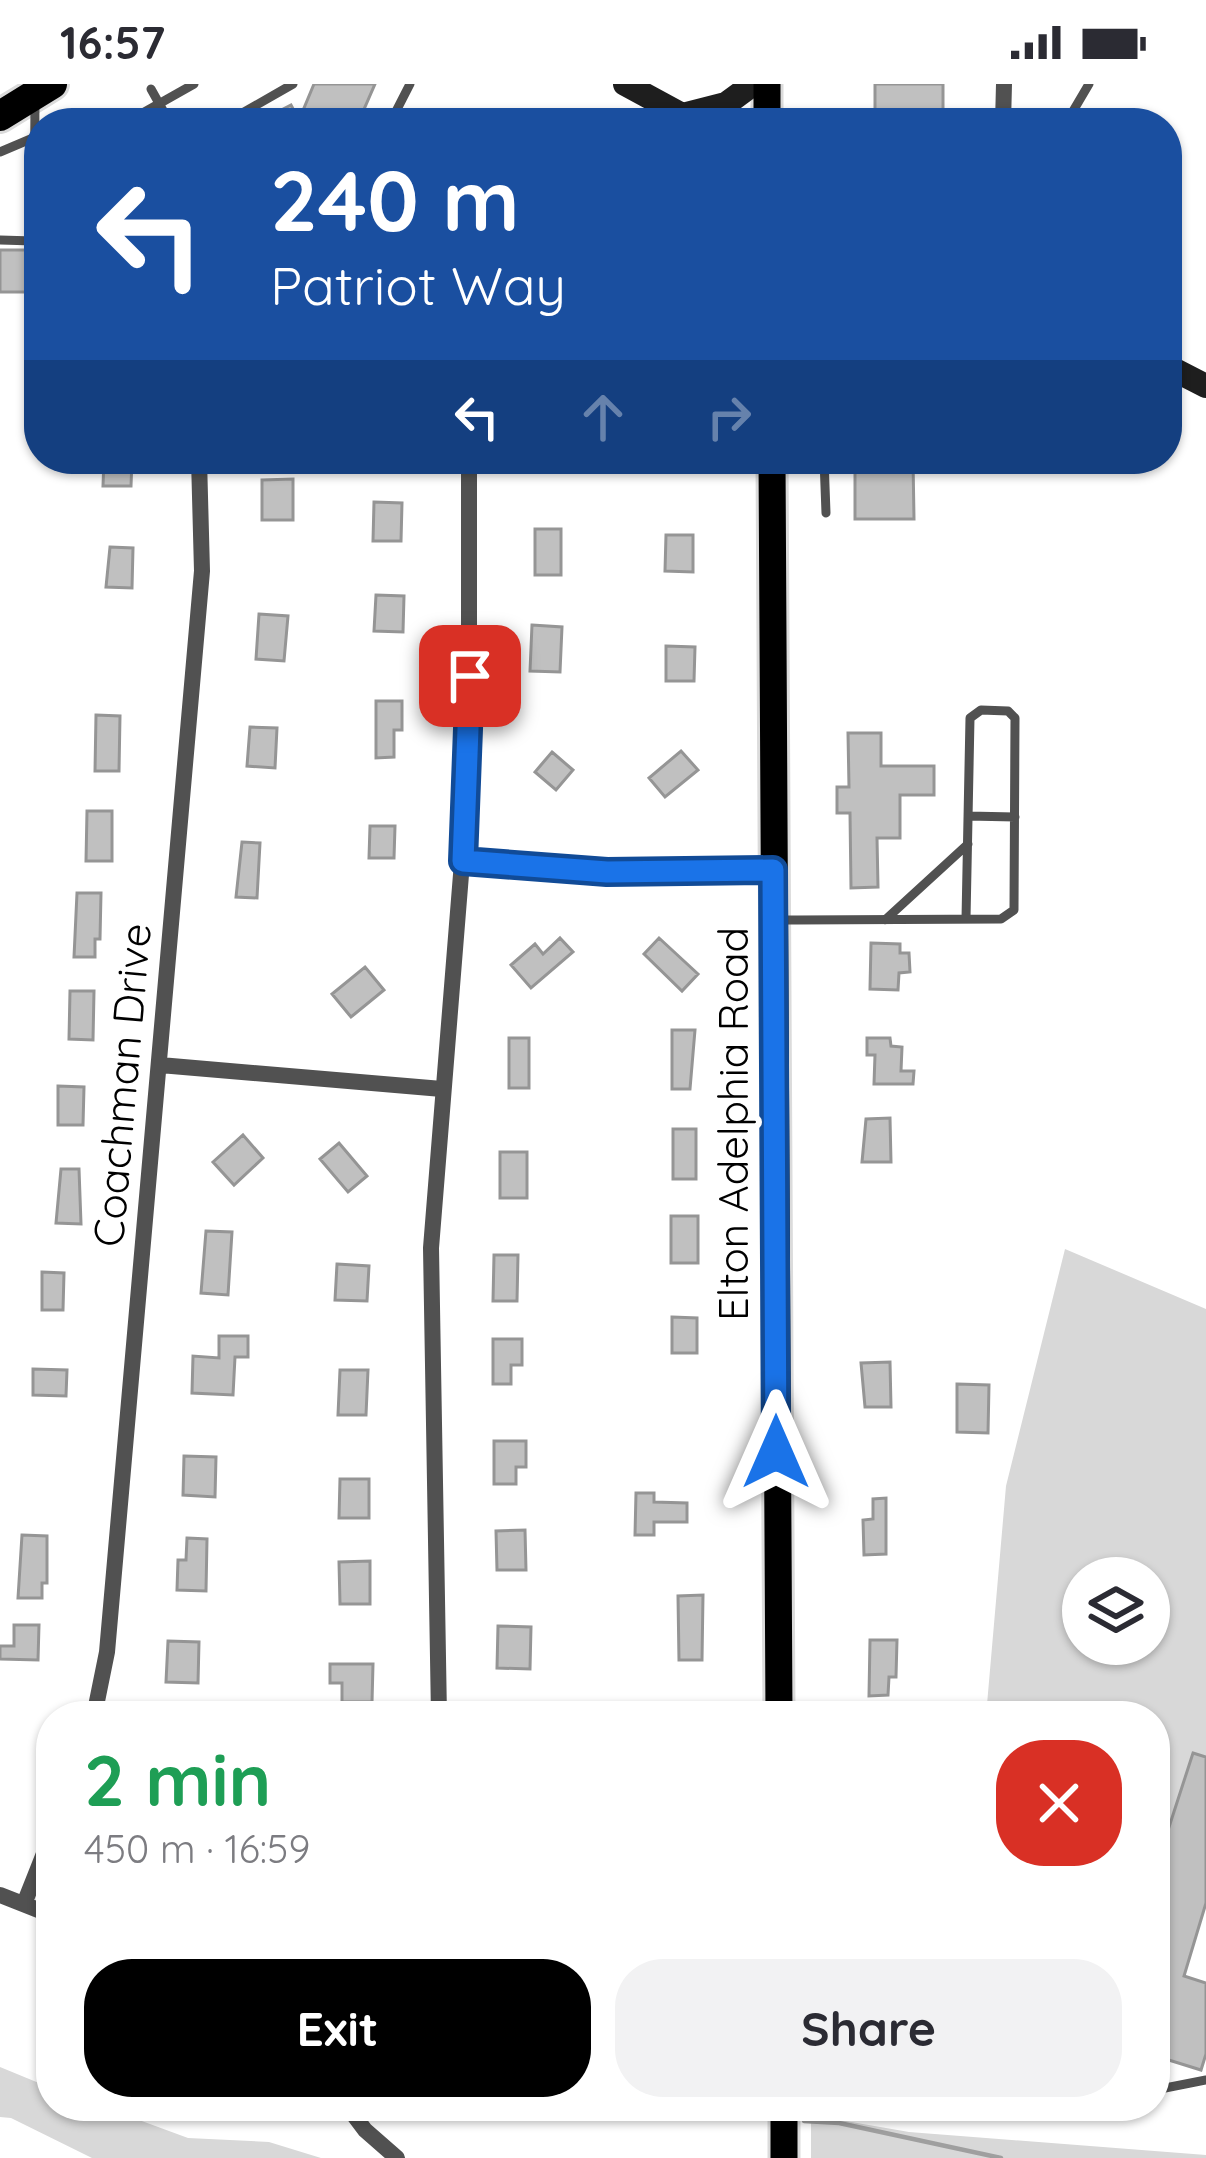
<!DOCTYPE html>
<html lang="en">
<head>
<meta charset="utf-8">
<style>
  :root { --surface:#fff; --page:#f2f2f3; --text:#2b2b33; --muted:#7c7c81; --accent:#000 }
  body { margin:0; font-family:Quicksand,sans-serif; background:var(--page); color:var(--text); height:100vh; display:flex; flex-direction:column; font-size:45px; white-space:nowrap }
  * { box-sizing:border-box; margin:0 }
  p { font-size:39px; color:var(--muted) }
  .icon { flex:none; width:66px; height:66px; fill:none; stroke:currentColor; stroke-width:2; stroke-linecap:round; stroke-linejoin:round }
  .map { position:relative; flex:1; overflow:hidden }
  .panel { position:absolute; left:36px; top:1617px; width:1134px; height:420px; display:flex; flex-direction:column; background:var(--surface); border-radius:48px; box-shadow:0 3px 9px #0004 }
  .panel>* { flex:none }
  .hud { position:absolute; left:24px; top:24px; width:1158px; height:366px; border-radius:48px; box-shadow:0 3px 9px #0004; background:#1a4fa0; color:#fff; overflow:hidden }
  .buttons { position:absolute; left:1062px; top:1473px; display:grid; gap:24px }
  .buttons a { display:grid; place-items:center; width:108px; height:108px; border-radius:50%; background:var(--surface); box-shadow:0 3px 9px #0004; font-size:60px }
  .pin { position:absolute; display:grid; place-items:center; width:102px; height:102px; color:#fff; margin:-51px; border-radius:24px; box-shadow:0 6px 18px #0006 }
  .me { position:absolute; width:132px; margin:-66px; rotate:0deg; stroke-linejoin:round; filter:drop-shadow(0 0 9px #0008) }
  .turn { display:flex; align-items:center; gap:42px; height:252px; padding:0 48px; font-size:54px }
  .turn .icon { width:156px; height:156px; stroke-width:2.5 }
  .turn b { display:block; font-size:84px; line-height:102px }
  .lanes { display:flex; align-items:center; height:114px; padding:0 48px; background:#0003; justify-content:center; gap:60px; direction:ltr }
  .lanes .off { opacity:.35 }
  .round { display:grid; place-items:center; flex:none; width:126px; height:126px; border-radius:48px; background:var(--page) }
  .head { display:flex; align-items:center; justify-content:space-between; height:204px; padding:0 48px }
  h1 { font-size:72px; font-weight:700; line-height:90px; color:#1e9e55 }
  .cta { display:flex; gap:24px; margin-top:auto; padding:24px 48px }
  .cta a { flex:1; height:138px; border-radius:48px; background:var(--accent); color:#fff; font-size:48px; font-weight:700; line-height:138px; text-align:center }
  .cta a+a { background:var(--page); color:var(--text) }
  .status { display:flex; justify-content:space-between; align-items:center; height:84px; padding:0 60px; background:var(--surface); direction:ltr }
  .status svg { height:33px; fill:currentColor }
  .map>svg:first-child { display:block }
</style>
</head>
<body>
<div class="status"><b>16:57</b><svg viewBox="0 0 49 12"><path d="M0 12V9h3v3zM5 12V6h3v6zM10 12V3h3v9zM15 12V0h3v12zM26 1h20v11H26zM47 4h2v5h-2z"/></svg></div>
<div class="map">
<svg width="1206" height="2074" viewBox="0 0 1206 2074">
  <rect width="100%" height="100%" fill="#fff"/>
  <!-- green -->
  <path fill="#d8d8d8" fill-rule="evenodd" d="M1065 1165 1206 1225V1773L1155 1755V1632H986L1006 1402ZM1083 1494H1149V1560H1083Z
    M0 1983 51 2004V2022H101L188 2054 269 2058 321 2074H92L11 2034 0 2033Z
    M811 2031 909 2048 1206 2071V2074H811Z"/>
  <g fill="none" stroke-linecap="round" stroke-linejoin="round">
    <!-- stream -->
    <path stroke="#9f9f9f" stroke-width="4.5" d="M804 2037 839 2039 1001 2074"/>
  </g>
  <!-- building -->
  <path fill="#c0c0c0" stroke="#959595" stroke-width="3" d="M314 0H375L358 39H256L291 21 299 36Z
    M875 0H943V26L875 31Z
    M0 166H39V208H0Z
    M104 375H132L131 402H103Z
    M855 376H913L914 435H855Z
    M293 395V436H262V396Z
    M374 418 402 419 401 457H373Z
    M535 445H561V491H535Z
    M666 451H693V488L665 487Z
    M110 463 133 464 132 504 106 503Z
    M376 511 404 512 403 548 374 547Z
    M259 530 288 532 284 577 256 575Z
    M532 541 562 543 560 588 530 587Z
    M666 562 695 563 694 597H666Z
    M376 617H402V646H394V673L376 674Z
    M96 631 120 632 119 687H95Z
    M250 643 277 644 275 684 247 682Z
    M848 649H881V682H934V711H900V754H877L878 803 851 804 850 729H837V703H849Z
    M681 667 698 686 665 713 649 694Z
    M552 668 573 686 556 706 535 688Z
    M87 727H112V777H86Z
    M370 742H395L394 774H369Z
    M242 758 260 759 257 814 236 813Z
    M77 809H101L100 855H95V873H74Z
    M560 854 573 868 531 904 511 881 535 860 543 870Z
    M659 854 698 890 682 907 644 870Z
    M871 859 900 860V869H909L910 888 899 889 898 906 870 905Z
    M365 883 384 906 351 933 332 910Z
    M70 907H94L93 956 69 955Z
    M672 946H695L690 1005H672Z
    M509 954H529V1004H509Z
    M867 954H890L891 962 902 963 901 987H914L913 1000H874L875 971H867Z
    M58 1002 84 1003 83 1041H58Z
    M890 1034 891 1078H862L866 1035Z
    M673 1045H696V1095H673Z
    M243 1051 263 1074 234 1101 213 1078Z
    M339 1059 367 1092 348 1108 320 1075Z
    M500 1068H527V1114H500Z
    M61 1085H79L81 1140 56 1139Z
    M671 1132H698V1179H671Z
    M206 1147 232 1148 228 1211 201 1209Z
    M494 1171H518L517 1217H493Z
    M337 1180 369 1182 367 1217 335 1216Z
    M42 1188 64 1189 63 1226H42Z
    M672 1233 697 1234V1269H672Z
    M219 1252H248V1273H235L233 1311 192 1309 193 1272 219 1274Z
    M493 1255H522V1281H511V1300H493Z
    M890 1278 891 1323H865L861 1279Z
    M33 1285 67 1286 66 1312 33 1311Z
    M340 1286H368L366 1331H338Z
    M957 1300 989 1301 988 1349 957 1348Z
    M494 1357H526V1383H516V1400H494Z
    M184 1372 216 1373 215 1413 183 1411Z
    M340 1395H369V1434H339Z
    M636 1409H654V1418L687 1419V1438H654V1451H635Z
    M886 1414V1470L864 1471 863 1436 873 1435V1415Z
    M525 1446 526 1486H497L496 1447Z
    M22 1451 47 1452V1499H42V1514H18Z
    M187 1454 207 1455 206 1507 177 1506 178 1476H186Z
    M370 1477V1520H340L339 1478Z
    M703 1511 702 1576H679L678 1512Z
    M14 1541H39L38 1576 0 1575V1562H14Z
    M498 1542 531 1543 530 1585 497 1584Z
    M870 1556H897L896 1593H889L888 1611 869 1612Z
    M168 1557 199 1558 198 1599 166 1598Z
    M330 1580H373L372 1618H342V1599H330Z
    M1193 1669 1206 1673V1819L1184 1892 1206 1899V1970L1201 1986 1159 1973 1165 1953 1155 1950V1769L1160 1771Z"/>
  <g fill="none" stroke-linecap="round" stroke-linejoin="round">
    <!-- primary casing -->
    <g stroke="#dbdbdb" stroke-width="33">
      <path id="primary" d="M767 0V39
        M772 375 779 1632
        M784 2022V2074"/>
    </g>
    <!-- highway casing -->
    <g stroke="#dbdbdb" stroke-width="36">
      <path id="highway" d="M0 32 52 0"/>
    </g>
    <!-- lane -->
    <path stroke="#515151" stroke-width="9" d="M151 5 170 39
      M125 39 194 0
      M225 39 293 0
      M390 39 410 0
      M1066 39 1089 0
      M0 68 33 54
      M0 156 34 157 35 16
      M824 375 826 429
      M968 732 1015 733
      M779 836H797L1001 835 1014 826 1015 634 1008 627 981 626 970 634 966 835
      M885 836 968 760
      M1155 2006 1206 1996
      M943 2022 997 2032 1016 2022
      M1011 2025 1028 2031 1076 2022"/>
    <!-- street -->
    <path stroke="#515151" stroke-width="16" d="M1003 39 1004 0
      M463 777 607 787 773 786
      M160 981 442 1005
      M94 1632 107 1568 202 487 199 375
      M439 1632 431 1164 469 691V375
      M0 1811 51 1831
      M24 1820 51 1752
      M347 2022 365 2046 397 2074"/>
    <!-- secondary -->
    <path stroke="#1e1e1e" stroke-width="24" d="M625 0 697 39
      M683 31 726 20 753 0
      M1167 282 1206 302"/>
    <!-- primary -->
    <use href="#primary" stroke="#000" stroke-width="27"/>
    <!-- highway -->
    <use href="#highway" stroke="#000" stroke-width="30"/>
  </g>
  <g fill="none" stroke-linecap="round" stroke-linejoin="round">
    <!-- route casing -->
    <g stroke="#114b97" stroke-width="30">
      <path id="route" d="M470 592 463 777 607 788 773 786 776 1368"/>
    </g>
    <!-- route -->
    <use href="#route" stroke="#1a73e8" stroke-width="21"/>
  </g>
  <g text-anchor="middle" stroke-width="12" stroke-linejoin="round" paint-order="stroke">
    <!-- street labels -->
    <g font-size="42" fill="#000" stroke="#fff">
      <text transform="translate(122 1001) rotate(-85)" y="15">Coachman Drive</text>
      <text transform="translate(733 1040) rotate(-90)" y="15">Elton Adelphia Road</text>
    </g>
  </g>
</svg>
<div class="buttons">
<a><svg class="icon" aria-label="layers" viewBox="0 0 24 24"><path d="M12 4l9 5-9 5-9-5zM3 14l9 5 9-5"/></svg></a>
</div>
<div class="pin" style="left:470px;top:592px;background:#d93025"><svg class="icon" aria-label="arrive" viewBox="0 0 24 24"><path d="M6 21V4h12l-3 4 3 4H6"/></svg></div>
<svg class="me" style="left:776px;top:1368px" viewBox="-20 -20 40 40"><path d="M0-17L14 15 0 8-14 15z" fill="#1a73e8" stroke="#fff" stroke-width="4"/></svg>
<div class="hud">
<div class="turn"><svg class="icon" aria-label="left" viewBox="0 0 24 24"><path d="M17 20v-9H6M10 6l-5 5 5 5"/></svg><div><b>240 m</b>Patriot Way</div></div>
<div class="lanes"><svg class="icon" aria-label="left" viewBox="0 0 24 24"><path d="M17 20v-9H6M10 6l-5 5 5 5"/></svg><svg class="icon off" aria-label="ahead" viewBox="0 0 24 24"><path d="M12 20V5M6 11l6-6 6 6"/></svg><svg class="icon off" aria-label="right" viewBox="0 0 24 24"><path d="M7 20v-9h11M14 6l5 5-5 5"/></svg></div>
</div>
<section class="panel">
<div class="head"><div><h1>2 min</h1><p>450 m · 16:59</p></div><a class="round" style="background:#d93025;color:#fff"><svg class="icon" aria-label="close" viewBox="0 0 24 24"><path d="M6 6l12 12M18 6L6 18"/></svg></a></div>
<div class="cta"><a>Exit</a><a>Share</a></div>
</section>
</div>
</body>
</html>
